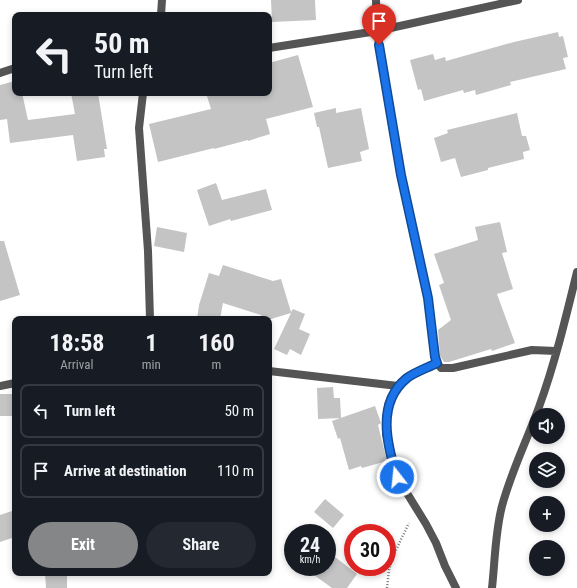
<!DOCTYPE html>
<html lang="en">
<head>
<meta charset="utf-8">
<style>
  :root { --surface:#171b24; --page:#242831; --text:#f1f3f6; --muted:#9ea1a6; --line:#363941; --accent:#858687 }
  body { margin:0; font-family:"Roboto Condensed",sans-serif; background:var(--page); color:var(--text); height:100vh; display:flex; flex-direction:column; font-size:15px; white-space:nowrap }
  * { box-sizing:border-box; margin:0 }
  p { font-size:13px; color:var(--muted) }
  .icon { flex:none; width:22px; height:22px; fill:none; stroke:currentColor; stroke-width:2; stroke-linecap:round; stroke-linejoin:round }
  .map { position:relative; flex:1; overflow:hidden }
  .drawer { position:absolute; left:12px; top:316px; width:260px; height:260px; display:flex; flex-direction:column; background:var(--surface); border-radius:8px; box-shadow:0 2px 6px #0003 }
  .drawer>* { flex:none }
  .top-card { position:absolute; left:12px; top:12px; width:260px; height:84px; border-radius:8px; box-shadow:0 2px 6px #0003; background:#171b24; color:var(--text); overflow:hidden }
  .buttons { position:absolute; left:529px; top:408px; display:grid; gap:8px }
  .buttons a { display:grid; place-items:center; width:36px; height:36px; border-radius:50%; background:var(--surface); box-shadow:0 2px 6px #0003; font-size:20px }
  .speed { position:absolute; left:284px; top:524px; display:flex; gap:8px; font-size:20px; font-weight:700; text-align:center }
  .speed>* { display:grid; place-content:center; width:52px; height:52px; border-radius:50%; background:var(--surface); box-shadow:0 2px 6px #0003; line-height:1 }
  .speed small { font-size:10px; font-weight:400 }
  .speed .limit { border:6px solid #d22; background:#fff; color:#111 }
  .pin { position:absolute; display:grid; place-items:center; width:34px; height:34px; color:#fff; margin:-41px -17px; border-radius:50% 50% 50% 0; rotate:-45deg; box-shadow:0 0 4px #0007 }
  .pin .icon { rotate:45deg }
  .me { position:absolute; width:44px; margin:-22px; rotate:344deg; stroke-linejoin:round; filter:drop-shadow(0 0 3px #0008) }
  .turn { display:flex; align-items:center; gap:14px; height:84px; padding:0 16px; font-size:18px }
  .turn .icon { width:52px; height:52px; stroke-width:2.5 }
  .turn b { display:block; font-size:28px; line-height:34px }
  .eta { display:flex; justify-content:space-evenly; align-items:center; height:68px; text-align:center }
  .eta b { font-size:24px; font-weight:700; line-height:28px }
  .button { display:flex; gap:8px; margin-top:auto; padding:8px 16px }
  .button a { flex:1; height:46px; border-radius:24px; background:var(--accent); color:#fff; font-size:16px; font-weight:700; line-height:46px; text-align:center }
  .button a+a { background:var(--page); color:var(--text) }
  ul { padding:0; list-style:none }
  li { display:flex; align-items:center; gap:12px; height:54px; margin:0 8px 6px; padding:0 8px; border:2px solid var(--line); border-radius:8px }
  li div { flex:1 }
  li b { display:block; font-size:15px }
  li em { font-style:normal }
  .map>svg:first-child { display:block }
</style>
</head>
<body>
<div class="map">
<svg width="577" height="588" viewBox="0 0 577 588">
  <rect width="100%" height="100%" fill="#fff"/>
  <!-- building -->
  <path fill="#c4c4c4" d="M271 0H315L316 20 272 22Z
    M558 32 559 37 563 36 568 57 563 58 566 69 510 82 511 85 476 95 475 90 464 93 463 90 424 101 421 89 418 90 410 60 433 54 435 60 445 57 446 61 514 42Z
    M298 55 313 107 266 119 270 134 248 141V140L214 149V148L158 162 149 124 211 109 206 93H269V63Z
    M15 81V93H22L28 120 75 114 71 93H98L107 149H104L105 157 77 161 73 135 10 143 7 119 0 120V85Z
    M336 108V113L361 108 369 149 360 152 362 161 328 168 319 127H317L314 113Z
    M517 113 522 136H526L530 150 523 152 524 159 488 168V170L461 177 455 158 441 162 434 138 448 133 447 130Z
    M216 183 222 200 266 189 272 210 231 221 230 219 209 226 197 190Z
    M500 222 507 252 502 253 513 289 497 294 515 343 492 351 491 349 449 362H444L440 356 438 330 451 320 439 285 444 283 434 254 478 240 475 227Z
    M157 227 187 233 184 252 154 246Z
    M0 241H4L20 295 0 301Z
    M223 265 273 281 281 279 291 312 293 309 305 314 299 329 310 334 301 355 290 349 287 355 274 349 291 313 271 319H262L261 315 223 303 220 319H197L199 305 209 273 219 276Z
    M333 387 334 398H340L341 418 318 419 317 388Z
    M0 394H15V416H0Z
    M375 406 381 423 378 425 387 461 362 468 361 466 349 470 340 438 338 439 332 421Z
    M325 499 344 515 333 528 314 512Z
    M15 510V537L0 542V515Z
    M330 553 357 574 347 588H332L314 575 320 567H327V557Z
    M45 573H67V588H46Z"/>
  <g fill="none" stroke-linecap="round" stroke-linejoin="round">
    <!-- path -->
    <path stroke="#777" stroke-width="2.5" stroke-dasharray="1 2" stroke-linecap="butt" d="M387 588 389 570 393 556 409 523"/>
    <!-- street -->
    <path stroke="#555" stroke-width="8" d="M376 0 377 31 388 99 401 175 428 298 435 357 437 363 441 368H453L532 350 556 351
      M161 15 162 0
      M269 48 377 31 518 0
      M0 73 15 68
      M143 93 139 128 148 251 150 319
      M437 363 408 377 398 386 388 405 386 434 397 477 426 524 436 543 445 566 456 588
      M269 371 398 386
      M0 386 15 383
      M492 588C495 561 495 533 502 506 511 472 527 440 539 407 555 363 566 317 577 272"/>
  </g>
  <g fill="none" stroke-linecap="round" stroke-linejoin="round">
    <!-- route casing -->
    <g stroke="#114b97" stroke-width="10">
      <path id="route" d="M379 45 401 175 428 298 435 357 437 363C427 368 415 372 407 378 376 403 387 445 397 477"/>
    </g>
    <!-- route -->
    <use href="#route" stroke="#1a73e8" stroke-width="7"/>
  </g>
</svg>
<div class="buttons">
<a><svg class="icon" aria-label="sound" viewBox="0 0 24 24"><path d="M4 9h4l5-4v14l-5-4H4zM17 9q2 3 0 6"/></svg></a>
<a><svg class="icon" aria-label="layers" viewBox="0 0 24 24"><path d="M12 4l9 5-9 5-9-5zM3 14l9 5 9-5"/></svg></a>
<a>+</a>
<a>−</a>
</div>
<div class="speed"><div>24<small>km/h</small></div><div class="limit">30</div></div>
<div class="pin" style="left:379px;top:45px;background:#d93025"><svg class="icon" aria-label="arrive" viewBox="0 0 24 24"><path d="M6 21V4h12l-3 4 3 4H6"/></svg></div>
<svg class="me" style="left:397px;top:477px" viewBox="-20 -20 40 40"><circle r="17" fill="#1a73e8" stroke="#fff" stroke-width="3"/><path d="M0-11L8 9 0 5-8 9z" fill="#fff"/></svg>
<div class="top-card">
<div class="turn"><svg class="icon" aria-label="left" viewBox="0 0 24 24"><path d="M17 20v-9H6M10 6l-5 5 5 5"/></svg><div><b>50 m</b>Turn left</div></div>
</div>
<section class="drawer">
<div class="eta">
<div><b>18:58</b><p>Arrival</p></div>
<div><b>1</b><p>min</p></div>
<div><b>160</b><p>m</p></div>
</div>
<ul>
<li><svg class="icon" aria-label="left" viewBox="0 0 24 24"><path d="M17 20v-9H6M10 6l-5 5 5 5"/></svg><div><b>Turn left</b></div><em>50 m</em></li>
<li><svg class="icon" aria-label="arrive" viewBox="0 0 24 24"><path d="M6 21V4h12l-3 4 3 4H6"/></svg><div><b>Arrive at destination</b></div><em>110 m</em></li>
</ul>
<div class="button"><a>Exit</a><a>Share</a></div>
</section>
</div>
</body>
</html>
